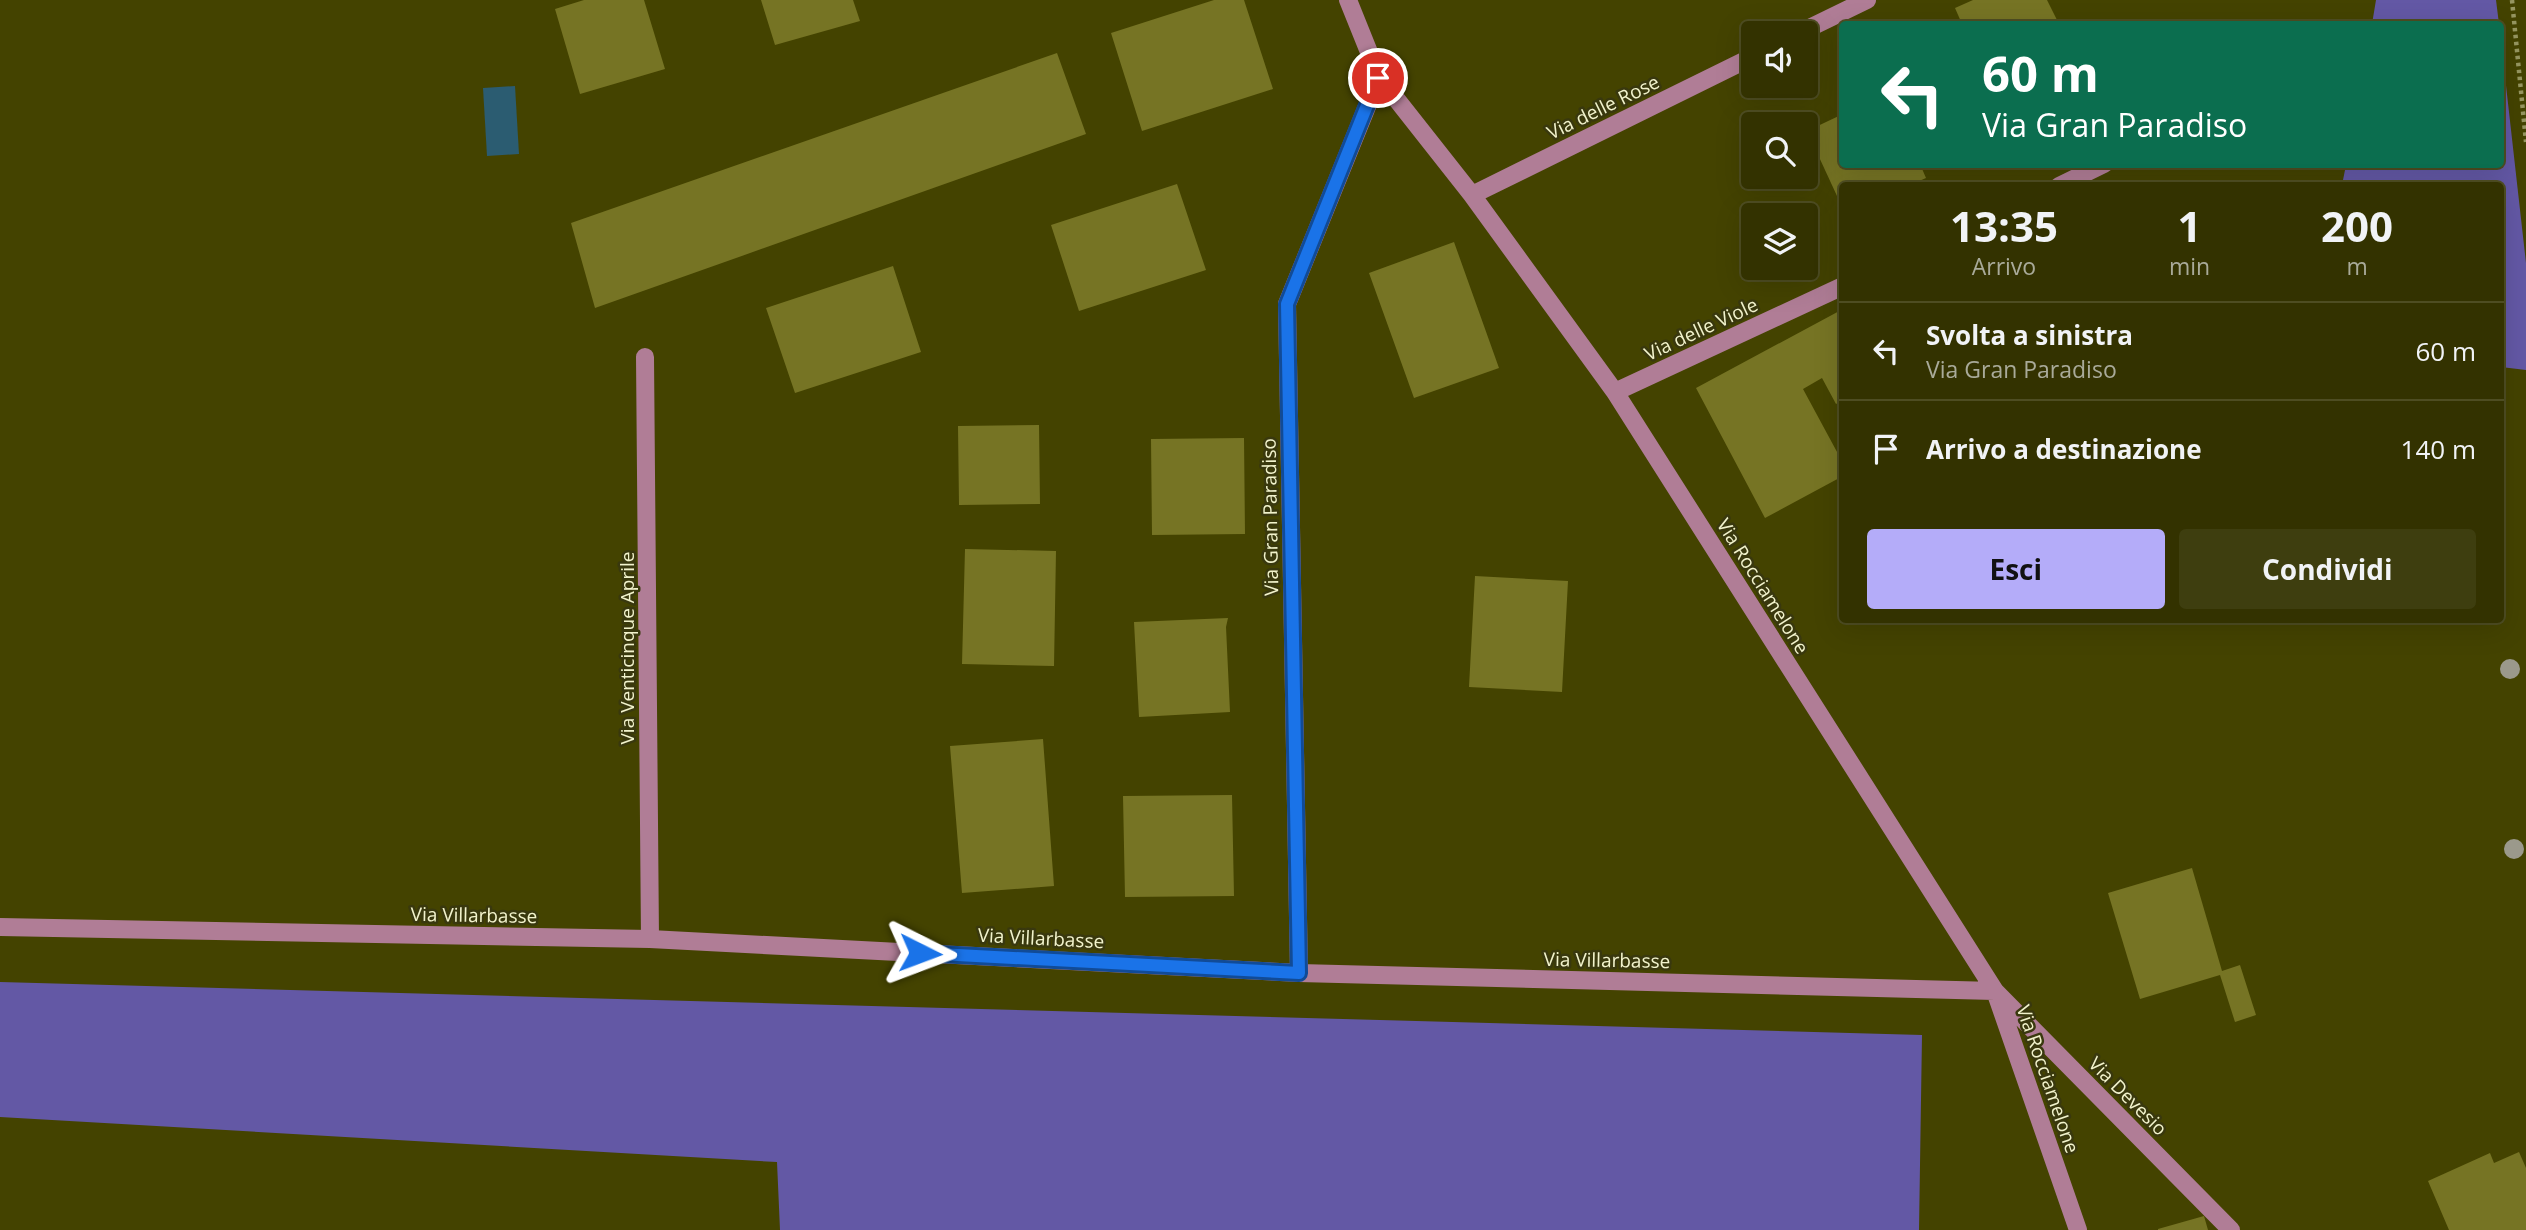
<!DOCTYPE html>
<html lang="it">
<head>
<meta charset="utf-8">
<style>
  :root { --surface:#333200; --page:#3e3e0f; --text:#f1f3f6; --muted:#a9aa99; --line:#4e4d22; --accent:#b4acf9 }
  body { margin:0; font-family:"Open Sans",sans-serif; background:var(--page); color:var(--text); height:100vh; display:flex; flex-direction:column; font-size:26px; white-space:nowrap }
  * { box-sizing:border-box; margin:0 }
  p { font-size:23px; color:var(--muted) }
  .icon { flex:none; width:38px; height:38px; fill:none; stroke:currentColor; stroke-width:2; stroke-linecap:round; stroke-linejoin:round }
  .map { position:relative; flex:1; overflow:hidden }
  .drawer { position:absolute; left:1839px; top:182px; width:665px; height:441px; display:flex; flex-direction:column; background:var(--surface); border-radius:7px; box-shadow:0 7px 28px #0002,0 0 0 2px var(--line) }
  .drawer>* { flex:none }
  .top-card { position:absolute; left:1839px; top:21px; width:665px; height:147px; border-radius:7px; box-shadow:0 7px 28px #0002,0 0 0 2px var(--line); background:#0b6e4f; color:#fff; overflow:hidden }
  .buttons { position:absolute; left:1741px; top:21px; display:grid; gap:14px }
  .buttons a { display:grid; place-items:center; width:77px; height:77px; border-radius:7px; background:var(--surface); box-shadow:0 7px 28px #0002,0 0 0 2px var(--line); font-size:35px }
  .pin { position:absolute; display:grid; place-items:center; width:60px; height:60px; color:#fff; margin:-30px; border:4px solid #fff; border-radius:50%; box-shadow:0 2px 7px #0007 }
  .me { position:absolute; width:77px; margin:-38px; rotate:93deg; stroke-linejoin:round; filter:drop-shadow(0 0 5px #0008) }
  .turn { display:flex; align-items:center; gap:24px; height:147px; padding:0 28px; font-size:32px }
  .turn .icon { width:91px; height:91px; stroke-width:2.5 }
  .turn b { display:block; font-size:49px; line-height:60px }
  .eta { display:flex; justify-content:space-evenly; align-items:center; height:119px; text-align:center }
  .eta b { font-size:42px; font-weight:700; line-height:49px }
  .primary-button { display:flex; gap:14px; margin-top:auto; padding:14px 28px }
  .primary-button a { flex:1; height:80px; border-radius:7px; background:var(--accent); color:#111; font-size:28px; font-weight:700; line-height:80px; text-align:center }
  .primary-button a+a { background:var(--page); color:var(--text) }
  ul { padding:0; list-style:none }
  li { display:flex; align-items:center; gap:21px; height:98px; padding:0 28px; border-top:2px solid var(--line) }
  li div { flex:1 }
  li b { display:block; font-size:26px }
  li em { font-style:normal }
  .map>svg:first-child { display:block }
</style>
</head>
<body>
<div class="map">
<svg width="2526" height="1230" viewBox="0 0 2526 1230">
  <rect width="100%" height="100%" fill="#444300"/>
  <!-- green -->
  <path fill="#6358a5" d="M2376 0H2496L2499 24H2372Z
    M2501 41 2526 263V370L2501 367V186L2342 185 2346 165 2501 164Z
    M0 982 1922 1035 1919 1230H780L777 1162 0 1117Z"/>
  <!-- water -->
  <path fill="#2b5c71" d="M515 86 519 154 487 156 483 88Z"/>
  <!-- building -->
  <path fill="#767424" d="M584 0H644L665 69 580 94 555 9Z
    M761 0H853L860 21 775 45Z
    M1214 0H1244L1273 89 1142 131 1111 33Z
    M1973 0H2047L2059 24H1962L1955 8Z
    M1057 53 1086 134 595 308 571 223Z
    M1843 114V164H1920L1926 178 1908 186H1843V209L1807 131Z
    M1177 184 1206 270 1079 311 1051 225Z
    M1454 242 1499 368 1414 398 1369 273Z
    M893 266 921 352 795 393 766 308Z
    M1843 309V400L1836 404 1822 378 1803 389 1843 463V476L1765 518 1696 388Z
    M1039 425 1040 504 959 505 958 426Z
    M1244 438 1245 534 1152 535 1151 439Z
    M965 549 1056 551 1054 666 962 664Z
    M1475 576 1568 581 1562 692 1469 687Z
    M1228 618 1226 627 1230 712 1139 717 1134 622Z
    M1043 739 1054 886 962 893 950 746Z
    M1232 795 1234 896 1125 897 1123 796Z
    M2192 868 2222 971 2240 965 2256 1015 2235 1022 2220 975 2140 999 2108 893Z
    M2519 1152 2526 1168V1230H2449L2428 1181 2490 1153 2494 1163Z
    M2204 1216 2208 1230H2158V1229Z"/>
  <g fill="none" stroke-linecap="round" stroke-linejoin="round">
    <!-- path -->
    <path stroke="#969660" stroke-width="4.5" stroke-dasharray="3.5 3.5" stroke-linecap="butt" d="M2512 0 2526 142"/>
    <!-- minor -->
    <path stroke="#b07d96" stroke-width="18" d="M1348 0 1379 77 1472 195 1615 392 1995 991 2078 1230
      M1799 33 1867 0
      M2059 186 2104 164
      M1472 195 1754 56
      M645 357 650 939
      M1615 392 1843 286
      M0 927 650 939 1299 973 1995 991 2231 1230
      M1299 973 1287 304 1379 77"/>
  </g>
  <!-- trees -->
  <g fill="#9b998b">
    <circle cx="2510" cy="669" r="10"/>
    <circle cx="2514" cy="849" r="10"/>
  </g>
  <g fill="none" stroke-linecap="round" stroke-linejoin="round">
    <!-- route casing -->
    <g stroke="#114b97" stroke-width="18">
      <path id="route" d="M920 953 1299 973 1287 304 1378 78"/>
    </g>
    <!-- route -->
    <use href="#route" stroke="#1a73e8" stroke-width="12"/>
  </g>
  <g text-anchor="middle" stroke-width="5" stroke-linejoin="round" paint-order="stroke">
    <!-- street labels -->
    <g font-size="19" fill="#f2f3cc" stroke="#39380e">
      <text transform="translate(1603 107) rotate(-26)" y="7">Via delle Rose</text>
      <text transform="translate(1701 329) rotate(-25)" y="7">Via delle Viole</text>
      <text transform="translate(1270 517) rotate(-91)" y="7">Via Gran Paradiso</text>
      <text transform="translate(1763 586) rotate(58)" y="7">Via Rocciamelone</text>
      <text transform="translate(627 648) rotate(-90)" y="7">Via Venticinque Aprile</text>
      <text transform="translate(474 915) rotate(1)" y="7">Via Villarbasse</text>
      <text transform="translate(1041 938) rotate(3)" y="7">Via Villarbasse</text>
      <text transform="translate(1607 960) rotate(1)" y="7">Via Villarbasse</text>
      <text transform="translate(2048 1079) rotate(71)" y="7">Via Rocciamelone</text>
      <text transform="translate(2128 1096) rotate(45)" y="7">Via Devesio</text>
    </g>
  </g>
</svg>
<div class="buttons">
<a><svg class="icon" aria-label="sound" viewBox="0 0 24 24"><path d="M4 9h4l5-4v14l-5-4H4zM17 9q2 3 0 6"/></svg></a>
<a><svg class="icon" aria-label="search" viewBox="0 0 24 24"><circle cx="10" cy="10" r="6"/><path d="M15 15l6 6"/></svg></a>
<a><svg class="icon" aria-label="layers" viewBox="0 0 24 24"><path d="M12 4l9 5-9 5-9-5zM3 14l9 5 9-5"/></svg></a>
</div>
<div class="pin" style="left:1378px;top:78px;background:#d93025"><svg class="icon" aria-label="arrive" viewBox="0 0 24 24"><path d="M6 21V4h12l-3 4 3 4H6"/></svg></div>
<svg class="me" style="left:920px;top:953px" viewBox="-20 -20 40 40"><path d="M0-17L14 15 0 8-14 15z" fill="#1a73e8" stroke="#fff" stroke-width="4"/></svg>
<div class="top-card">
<div class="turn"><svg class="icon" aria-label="left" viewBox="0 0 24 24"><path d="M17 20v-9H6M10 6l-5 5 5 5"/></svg><div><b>60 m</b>Via Gran Paradiso</div></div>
</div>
<section class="drawer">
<div class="eta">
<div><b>13:35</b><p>Arrivo</p></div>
<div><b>1</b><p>min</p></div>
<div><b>200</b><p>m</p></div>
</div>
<ul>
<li><svg class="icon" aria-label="left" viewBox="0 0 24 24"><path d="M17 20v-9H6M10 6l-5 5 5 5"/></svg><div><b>Svolta a sinistra</b><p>Via Gran Paradiso</p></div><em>60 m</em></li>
<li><svg class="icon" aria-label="arrive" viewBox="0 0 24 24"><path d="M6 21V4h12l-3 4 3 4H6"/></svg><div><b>Arrivo a destinazione</b></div><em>140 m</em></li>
</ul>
<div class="primary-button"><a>Esci</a><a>Condividi</a></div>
</section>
</div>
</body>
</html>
